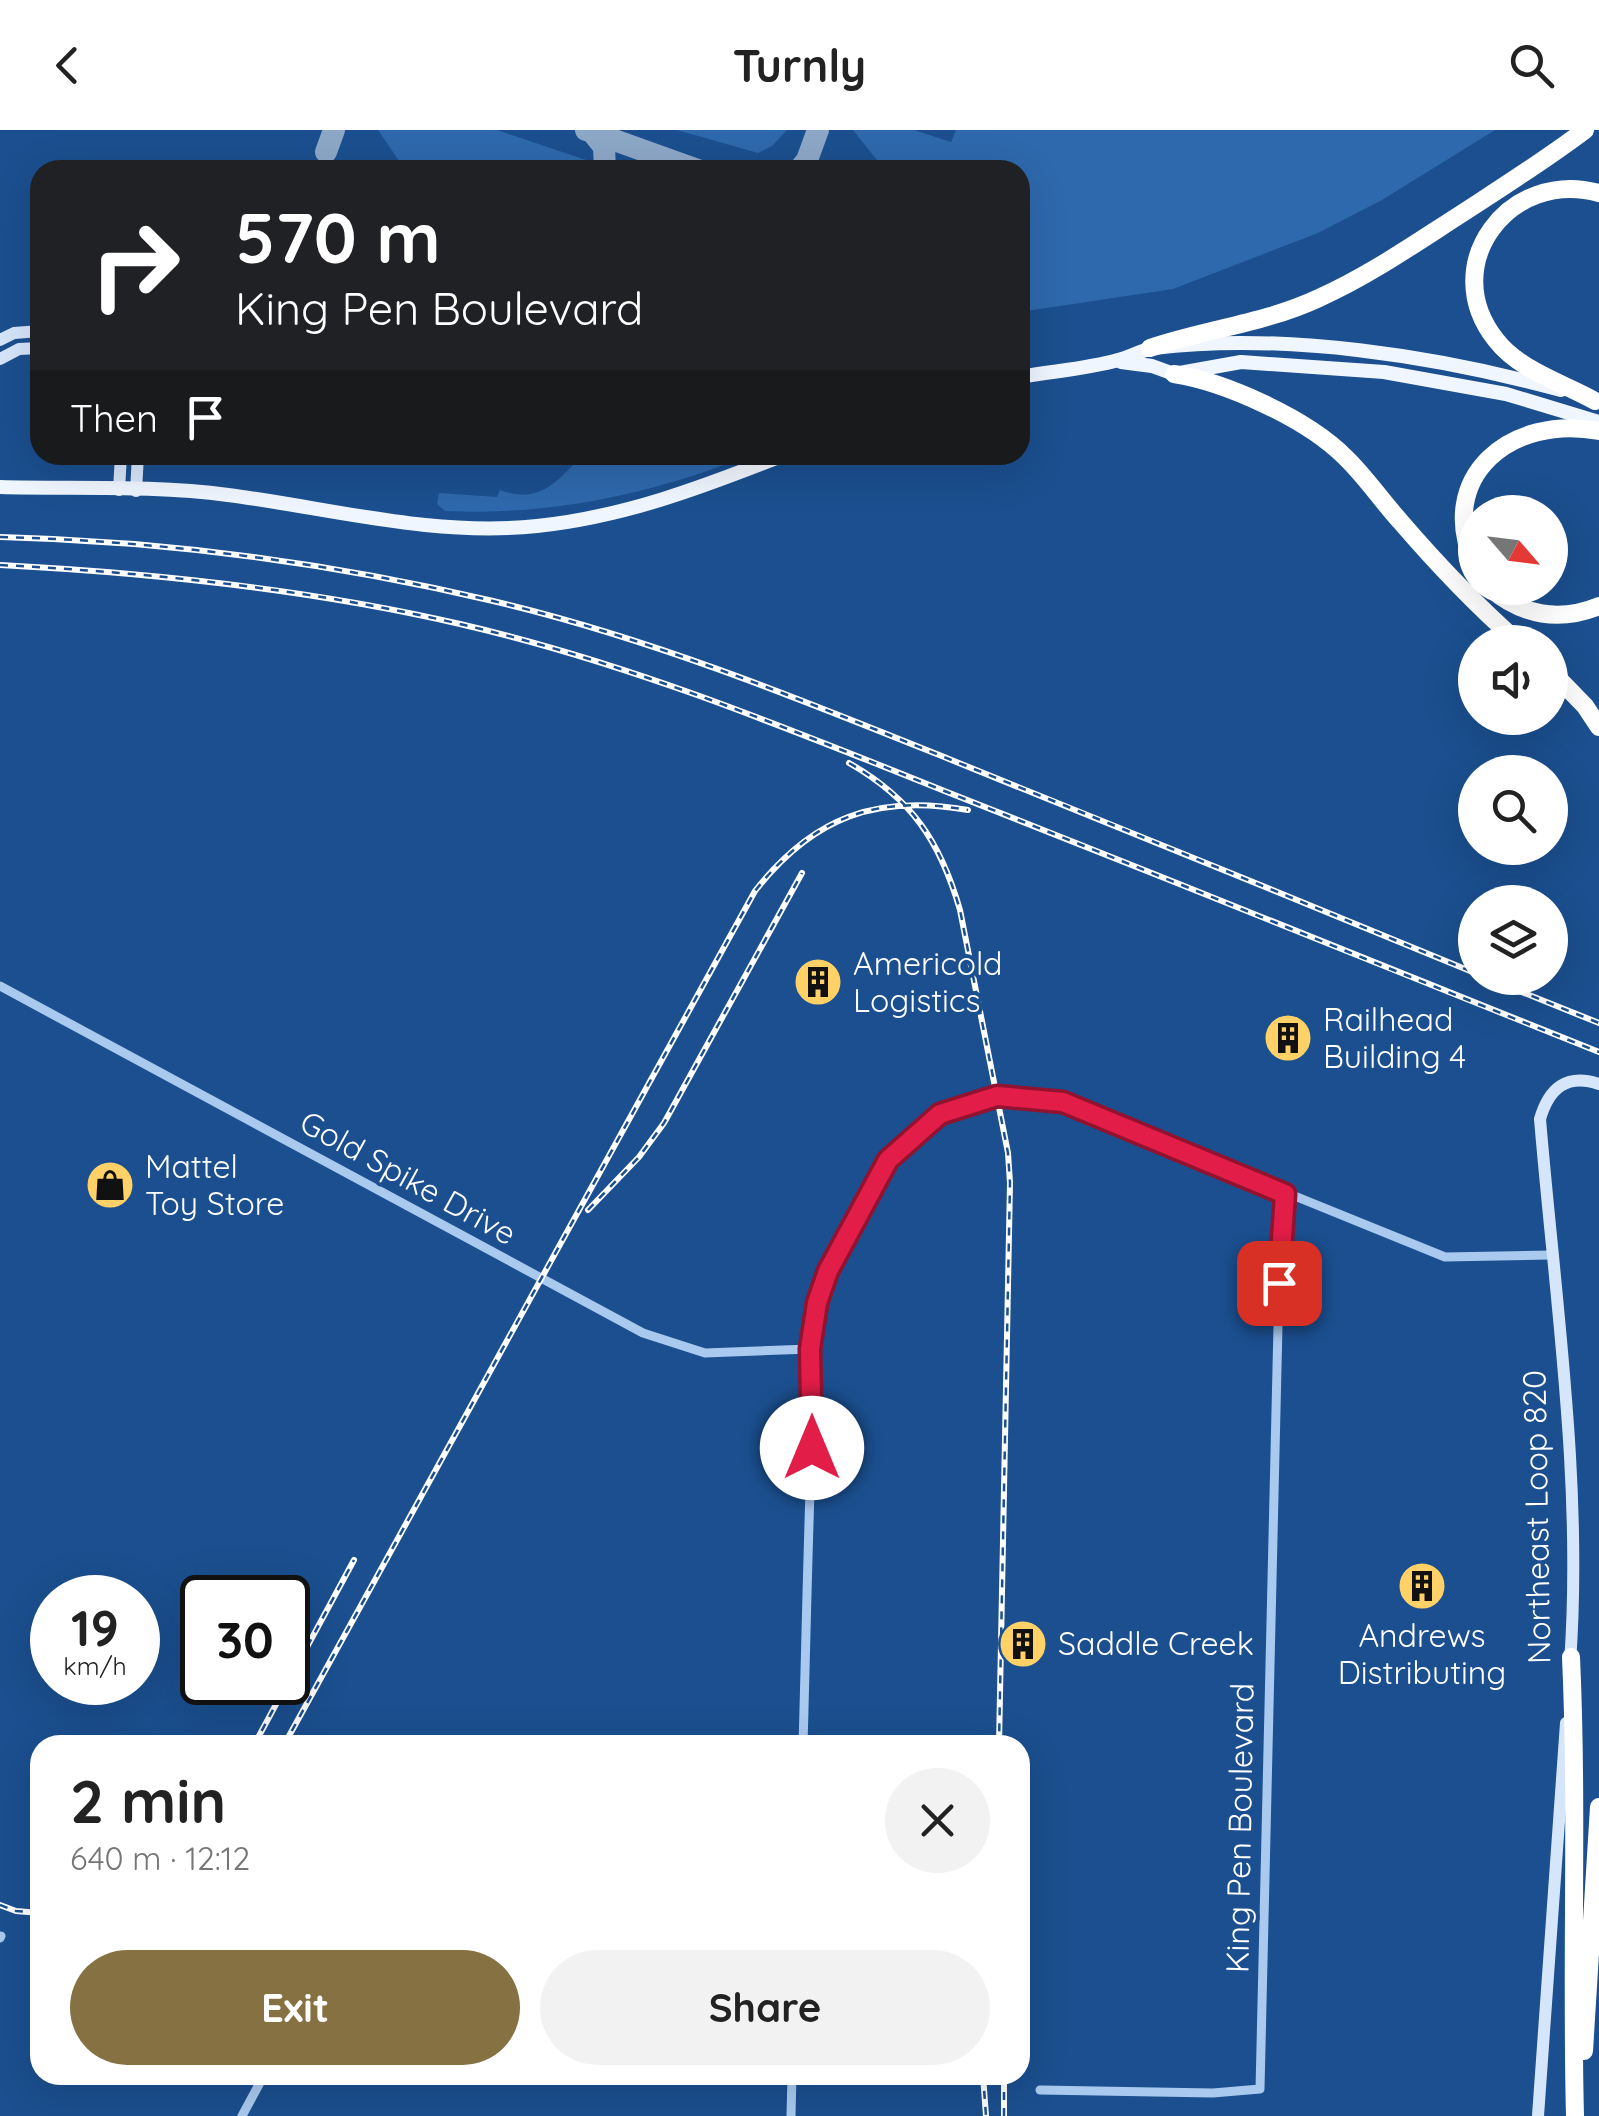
<!DOCTYPE html>
<html lang="en">
<head>
<meta charset="utf-8">
<style>
  :root { --surface:#fff; --page:#f2f2f2; --text:#222; --muted:#767676; --accent:#857141 }
  body { margin:0; font-family:Quicksand,sans-serif; background:var(--page); color:var(--text); height:100vh; display:flex; flex-direction:column; font-size:38px; white-space:nowrap }
  * { box-sizing:border-box; margin:0 }
  p { font-size:32px; color:var(--muted) }
  .icon { flex:none; width:55px; height:55px; fill:none; stroke:currentColor; stroke-width:2; stroke-linecap:round; stroke-linejoin:round }
  .map { position:relative; flex:1; overflow:hidden }
  .details { position:absolute; left:30px; top:1605px; width:1000px; height:350px; display:flex; flex-direction:column; background:var(--surface); border-radius:30px; box-shadow:0 10px 40px #0002 }
  .details>* { flex:none }
  .banner { position:absolute; left:30px; top:30px; width:1000px; height:305px; border-radius:30px; box-shadow:0 10px 40px #0002; background:#202124; color:#fff; overflow:hidden }
  .needle { width:65px; rotate:118deg }
  .buttons { position:absolute; left:1458px; top:365px; display:grid; gap:20px }
  .buttons a { display:grid; place-items:center; width:110px; height:110px; border-radius:50%; background:var(--surface); box-shadow:0 10px 40px #0002; font-size:50px }
  .speed { position:absolute; left:30px; top:1445px; display:flex; gap:20px; font-size:50px; font-weight:700; text-align:center }
  .speed>* { display:grid; place-content:center; width:130px; height:130px; border-radius:50%; background:var(--surface); box-shadow:0 10px 40px #0002; line-height:1 }
  .speed small { font-size:25px; font-weight:400 }
  .speed .limit { border:5px solid #111; border-radius:15px; background:#fff; color:#111 }
  .pin { position:absolute; display:grid; place-items:center; width:85px; height:85px; color:#fff; margin:-42px; border-radius:20px; box-shadow:0 5px 15px #0006 }
  .me { position:absolute; width:110px; margin:-55px; rotate:0deg; stroke-linejoin:round; filter:drop-shadow(0 0 8px #0008) }
  .turn { display:flex; align-items:center; gap:35px; height:210px; padding:0 40px; font-size:45px }
  .turn .icon { width:130px; height:130px; stroke-width:2.5 }
  .turn b { display:block; font-size:70px; line-height:85px }
  .then { display:flex; align-items:center; height:95px; padding:0 40px; background:#0003; gap:20px; font-size:38px }
  .round { display:grid; place-items:center; flex:none; width:105px; height:105px; border-radius:52px; background:var(--page) }
  .head { display:flex; align-items:center; justify-content:space-between; height:170px; padding:0 40px }
  h1 { font-size:60px; font-weight:700; line-height:75px }
  .primary-button { display:flex; gap:20px; margin-top:auto; padding:20px 40px }
  .primary-button a { flex:1; height:115px; border-radius:60px; background:var(--accent); color:#fff; font-size:40px; font-weight:700; line-height:115px; text-align:center }
  .primary-button a+a { background:var(--page); color:var(--text) }
  header { display:flex; justify-content:space-between; align-items:center; height:130px; padding:0 40px; background:var(--surface); font-size:45px; font-weight:700 }
  .map>svg:first-child { display:block }
</style>
</head>
<body>
<header><svg class="icon" aria-label="back" viewBox="0 0 24 24"><path d="M15 5l-7 7 7 7"/></svg>Turnly<svg class="icon" aria-label="search" viewBox="0 0 24 24"><circle cx="10" cy="10" r="6"/><path d="M15 15l6 6"/></svg></header>
<div class="map">
<svg width="1599" height="1986" viewBox="0 0 1599 1986">
  <rect width="100%" height="100%" fill="#1b4f8f"/>
  <!-- green -->
  <path fill="#2e69ad" d="M378 0H497L586 30 589 40H423L399 31Z
    M677 0H787L772 16 758 23Z
    M853 0H914L951 12 956 0H1495L1382 70 1318 103 1173 159 1020 182V40H885Z
    M584 325H750C653 364 550 386 445 381L437 374 439 363 497 367 500 360C542 375 555 351 584 325Z"/>
  <g fill="none" stroke-linecap="round" stroke-linejoin="round">
    <!-- taxiway -->
    <path stroke="#8da7c7" stroke-width="22" d="M586 0 698 40
      M592 2 604 17 605 40
      M326 22 334 0
      M799 40 807 30 818 0"/>
    <!-- street -->
    <path stroke="#a9c9ee" stroke-width="9" d="M0 856 643 1203 705 1223 810 1219
      M803 1615C806 1511 808 1407 812 1303 813 1260 807 1217 817 1174 823 1145 840 1118 854 1091 904 996 950 952 1063 972L1445 1127 1552 1125
      M0 1808 1 1806
      M1040 1960 1213 1963 1260 1959 1279 1153 1285 1064
      M242 1986 264 1945
      M791 1986 792 1945"/>
    <!-- secondary -->
    <path stroke="#d6e6fa" stroke-width="12" d="M0 210 14 203 40 201
      M0 229 19 219 40 218
      M119 360 121 325
      M136 361 138 325
      M1570 1533C1583 1353 1555 1169 1540 989 1549 958 1567 943 1599 954
      M1538 1986 1566 1593"/>
    <!-- primary -->
    <path stroke="#f0f6ff" stroke-width="14" d="M1121 232 1152 236 1174 244 1241 232 1384 242 1506 264 1599 292
      M1020 247C1052 241 1087 239 1118 230 1130 227 1141 220 1154 218 1284 202 1436 226 1561 260
      M0 357C75 359 153 355 228 365 330 378 432 407 537 396 624 387 703 357 784 325"/>
    <!-- highway -->
    <path stroke="#fff" stroke-width="18" d="M1150 218C1206 199 1266 193 1319 168 1368 146 1413 115 1458 86 1501 58 1544 31 1585 0
      M1174 244C1226 252 1307 289 1345 327 1365 346 1381 370 1400 391 1437 434 1476 475 1518 512
      M1595 271C1563 253 1519 240 1496 210 1436 135 1510 38 1599 63
      M1475 436C1434 346 1512 284 1599 301
      M1490 458C1522 486 1560 492 1599 476
      M1550 540 1585 576 1599 597
      M1571 1527C1578 1680 1571 1833 1575 1986
      M1584 1921 1599 1677"/>
    <!-- rail casing -->
    <g stroke="#fff" stroke-width="6">
      <path id="rail" d="M0 407C166 411 331 433 493 471 650 508 800 569 949 629 1124 699 1300 771 1475 843
        M0 435C155 443 309 459 460 494 629 533 787 598 947 662 1165 747 1381 836 1599 922
        M849 633C912 669 940 711 960 780L1008 1023 1010 1053 999 1615
        M1487 848 1599 893
        M588 1080 639 1027 664 993 802 743
        M254 1615 354 1430
        M284 1615 755 761C813 687 876 664 968 680
        M0 1775 16 1781 40 1783
        M983 1945 986 1986
        M1004 1986V1945"/>
    </g>
    <!-- rail -->
    <use href="#rail" stroke="#1b4f8f" stroke-width="2.5" stroke-dasharray="8" stroke-linecap="butt"/>
  </g>
  <g fill="none" stroke-linecap="round" stroke-linejoin="round">
    <!-- route casing -->
    <g stroke="#92132f" stroke-width="25">
      <path id="route" d="M812 1318 810 1219 817 1173 828 1141 888 1030 940 984 997 966 1063 972 1285 1064 1279 1153"/>
    </g>
    <!-- route -->
    <use href="#route" stroke="#e11d48" stroke-width="18"/>
  </g>
  <!-- icons -->
  <defs>
    <g id="building-disc" transform="scale(2.5)"><circle r="9.5" fill="#ffd166" stroke="#1b4f8f"/><path d="M-4-6H4V6H1V3H-1V6H-4ZM-2.5-4.3h1.7v1.8h-1.7ZM.8-4.3h1.7v1.8H.8ZM-2.5-1h1.7V.8h-1.7ZM.8-1h1.7V.8H.8Z" fill="#111"/></g>
    <g id="shop-disc" transform="scale(2.5)"><circle r="9.5" fill="#ffd166" stroke="#1b4f8f"/><path d="M-5-2.5h2.3a2.7 3.5 0 0 1 5.4 0H5L5.5 6h-11ZM-1.5-2.5h3a1.5 2.3 0 0 0-3 0Z" fill="#111"/></g>
  </defs>
  <g fill-rule="evenodd">
    <use href="#building-disc" x="818" y="852"/>
    <use href="#building-disc" x="1288" y="908"/>
    <use href="#shop-disc" x="110" y="1055"/>
    <use href="#building-disc" x="1422" y="1456"/>
    <use href="#building-disc" x="1023" y="1514"/>
  </g>
  <g text-anchor="middle" stroke-width="8" stroke-linejoin="round" paint-order="stroke">
    <!-- poi labels -->
    <g font-size="32" fill="#fff" stroke="#1b4f8f" text-anchor="start">
      <text x="853" y="845">Americold<tspan x="853" dy="37">Logistics</tspan></text>
      <text x="1323" y="901">Railhead<tspan x="1323" dy="37">Building 4</tspan></text>
      <text x="145" y="1048">Mattel<tspan x="145" dy="37">Toy Store</tspan></text>
      <text x="1422" y="1517" text-anchor="middle">Andrews<tspan x="1422" dy="37">Distributing</tspan></text>
      <text x="1058" y="1525">Saddle Creek</text>
    </g>
    <!-- street labels -->
    <g font-size="32" fill="#fff" stroke="#1b4f8f">
      <text transform="translate(408 1048) rotate(29)" y="11">Gold Spike Drive</text>
      <text transform="translate(1537 1387) rotate(-91)" y="11">Northeast Loop 820</text>
      <text transform="translate(1240 1698) rotate(-89)" y="11">King Pen Boulevard</text>
    </g>
  </g>
</svg>
<div class="buttons">
<a><svg class="needle" viewBox="-14 -14 28 28"><path d="M0-13l5 13h-10z" fill="#e53935"/><path d="M0 13l5-13h-10z" fill="#767676"/></svg></a>
<a><svg class="icon" aria-label="sound" viewBox="0 0 24 24"><path d="M4 9h4l5-4v14l-5-4H4zM17 9q2 3 0 6"/></svg></a>
<a><svg class="icon" aria-label="search" viewBox="0 0 24 24"><circle cx="10" cy="10" r="6"/><path d="M15 15l6 6"/></svg></a>
<a><svg class="icon" aria-label="layers" viewBox="0 0 24 24"><path d="M12 4l9 5-9 5-9-5zM3 14l9 5 9-5"/></svg></a>
</div>
<div class="speed"><div>19<small>km/h</small></div><div class="limit">30</div></div>
<div class="pin" style="left:1279px;top:1153px;background:#d93025"><svg class="icon" aria-label="arrive" viewBox="0 0 24 24"><path d="M6 21V4h12l-3 4 3 4H6"/></svg></div>
<svg class="me" style="left:812px;top:1318px" viewBox="-20 -20 40 40"><circle r="19" fill="#fff"/><path d="M0-13L10 11 0 6-10 11z" fill="#e11d48"/></svg>
<div class="banner">
<div class="turn"><svg class="icon" aria-label="right" viewBox="0 0 24 24"><path d="M7 20v-9h11M14 6l5 5-5 5"/></svg><div><b>570 m</b>King Pen Boulevard</div></div>
<div class="then">Then<svg class="icon" aria-label="arrive" viewBox="0 0 24 24"><path d="M6 21V4h12l-3 4 3 4H6"/></svg></div>
</div>
<section class="details">
<div class="head"><div><h1>2 min</h1><p>640 m · 12:12</p></div><a class="round"><svg class="icon" aria-label="close" viewBox="0 0 24 24"><path d="M6 6l12 12M18 6L6 18"/></svg></a></div>
<div class="primary-button"><a>Exit</a><a>Share</a></div>
</section>
</div>
</body>
</html>
